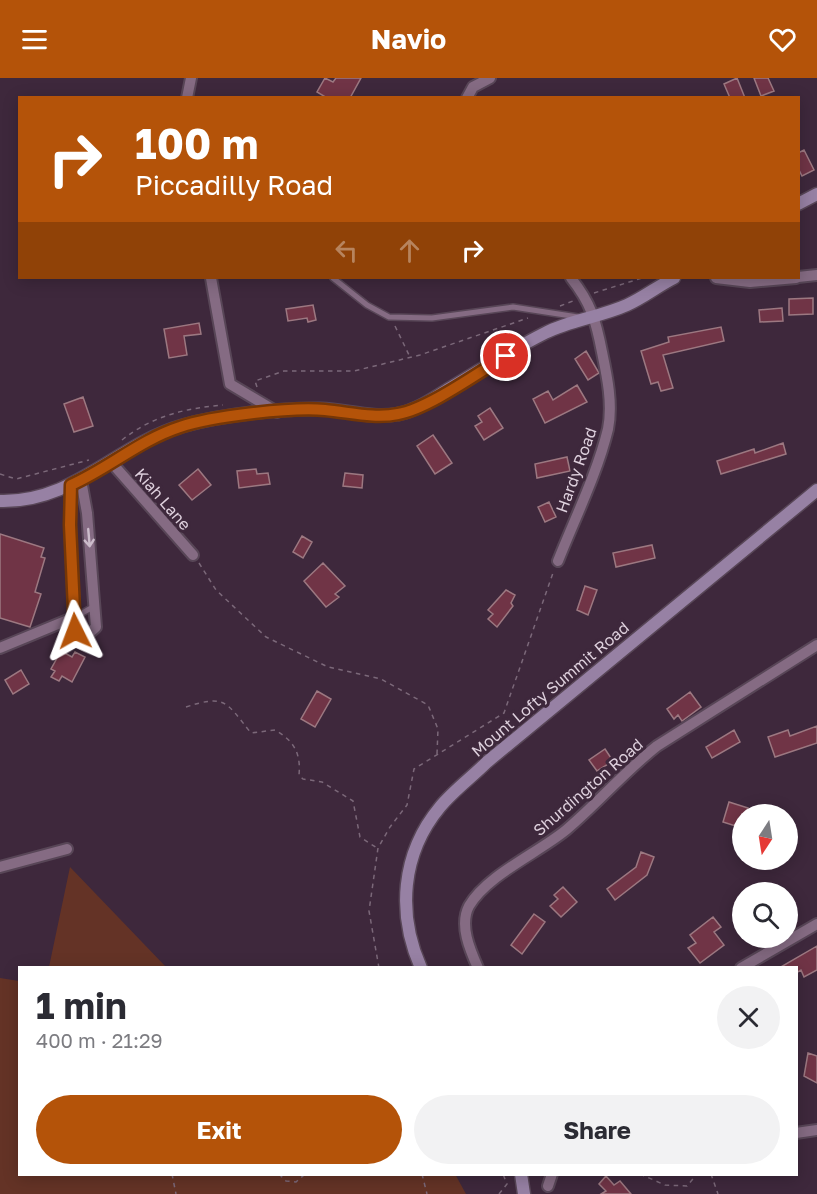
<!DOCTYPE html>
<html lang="en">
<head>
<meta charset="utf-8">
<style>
  :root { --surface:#fff; --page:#f2f2f3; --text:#2b2b33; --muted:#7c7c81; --accent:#b45309 }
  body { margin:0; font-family:"Golos Text",sans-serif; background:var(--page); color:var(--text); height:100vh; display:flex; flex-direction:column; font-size:22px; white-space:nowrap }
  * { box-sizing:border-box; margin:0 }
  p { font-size:20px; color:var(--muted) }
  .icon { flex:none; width:33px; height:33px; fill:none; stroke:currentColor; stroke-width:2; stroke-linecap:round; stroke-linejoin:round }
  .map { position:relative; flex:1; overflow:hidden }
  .details { position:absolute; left:18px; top:888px; width:780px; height:210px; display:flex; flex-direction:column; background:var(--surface); border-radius:0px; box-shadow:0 3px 15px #0003 }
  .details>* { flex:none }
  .guide { position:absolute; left:18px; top:18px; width:782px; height:183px; border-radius:0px; box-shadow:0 3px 15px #0003; background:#b45309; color:#fff; overflow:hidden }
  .needle { width:39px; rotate:192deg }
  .buttons { position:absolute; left:732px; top:726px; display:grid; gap:12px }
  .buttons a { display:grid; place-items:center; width:66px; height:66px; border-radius:50%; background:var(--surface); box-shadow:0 3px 15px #0003; font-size:30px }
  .pin { position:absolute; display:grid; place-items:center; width:51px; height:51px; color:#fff; margin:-26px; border:3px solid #fff; border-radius:50%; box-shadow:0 2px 6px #0007 }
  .me { position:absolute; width:66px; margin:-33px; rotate:357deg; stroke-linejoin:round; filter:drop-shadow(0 0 4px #0008) }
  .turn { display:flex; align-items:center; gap:21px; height:126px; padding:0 18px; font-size:27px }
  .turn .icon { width:78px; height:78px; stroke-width:2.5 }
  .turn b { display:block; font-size:42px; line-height:51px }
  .lanes { display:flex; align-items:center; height:57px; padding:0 18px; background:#0003; justify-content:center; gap:30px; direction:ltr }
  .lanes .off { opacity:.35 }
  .round { display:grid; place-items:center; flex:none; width:63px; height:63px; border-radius:32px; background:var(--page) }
  .head { display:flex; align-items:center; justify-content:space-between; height:102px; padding:0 18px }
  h1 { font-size:36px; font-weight:700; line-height:45px }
  .action { display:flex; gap:12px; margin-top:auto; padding:12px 18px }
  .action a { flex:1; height:69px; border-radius:36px; background:var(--accent); color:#fff; font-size:24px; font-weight:700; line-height:69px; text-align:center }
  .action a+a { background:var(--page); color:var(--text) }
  header { display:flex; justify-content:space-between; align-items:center; height:78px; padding:0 18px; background:var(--accent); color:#fff; font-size:27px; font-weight:700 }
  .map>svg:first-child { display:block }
</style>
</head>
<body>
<header><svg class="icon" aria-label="menu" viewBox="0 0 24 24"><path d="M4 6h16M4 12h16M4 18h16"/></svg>Navio<svg class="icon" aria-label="heart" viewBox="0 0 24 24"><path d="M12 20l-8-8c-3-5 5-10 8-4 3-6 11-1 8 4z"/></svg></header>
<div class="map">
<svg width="817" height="1116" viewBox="0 0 817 1116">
  <rect width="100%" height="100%" fill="#3e283c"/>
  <!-- green -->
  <path fill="#643326" d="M70 789 166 889H49Z
    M0 900 19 903 20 1096H455L466 1116H0Z"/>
  <!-- building -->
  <path fill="#703446" stroke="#9c7881" stroke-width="1.5" d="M325 0 333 4 336 0H361L350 20H327L317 14Z
    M737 0 745 20H730L724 6Z
    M754 0H768L774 13 761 18Z
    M804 72 814 92 802 98 798 90V75Z
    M813 220V236L789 237V221Z
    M313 227 316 242 308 244 307 240 288 243 286 231Z
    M782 230 783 243 760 244 759 232Z
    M199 245 201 256 184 258 187 277 169 280 164 251Z
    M721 249 724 263 663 277 673 310 661 313 658 304 651 306 641 273 669 264 668 259Z
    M586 273 599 295 588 302 575 281Z
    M577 307 587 324 545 345 533 321 548 313 553 322Z
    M83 319 93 348 74 354 64 326Z
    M490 330 503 350 484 362 475 348 482 344 478 338Z
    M433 357 452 385 435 396 417 368Z
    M783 365 786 376 721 396 717 383 754 371 755 375Z
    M567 379 570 393 537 400 535 386Z
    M198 391 211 407 192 422 179 407Z
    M256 391 257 396 268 395 270 406 239 410 237 393Z
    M345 395 363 397 362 410 343 408Z
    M549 424 556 439 545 444 538 429Z
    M0 456 44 470 41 479 45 480 35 514 41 516 30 549 0 540Z
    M302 458 312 464 303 480 293 474Z
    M652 467 655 480 616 489 613 475Z
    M323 485 345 508 335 516 339 519 326 529 304 503Z
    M585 508 597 512 588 537 577 532Z
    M506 512 515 517 511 525 513 528 497 549 488 541 493 536 488 532Z
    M61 573 72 579 75 574 85 579 72 604 62 598 59 603 51 599 55 593 51 591Z
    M21 592 29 606 13 616 5 602Z
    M317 613 331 621 315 649 301 641Z
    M690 614 701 629 682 643 678 637 674 641 667 631Z
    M817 648V665L775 679 768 659 788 652 790 658Z
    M734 652 740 664 712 680 706 669Z
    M605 671 613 683 597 693 589 682Z
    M729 724 748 730 746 736H742V750L723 744Z
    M641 774 654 779 647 797 615 822 607 811 636 789Z
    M563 809 577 824 561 839 550 828 558 821 554 817Z
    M534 836 545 844 522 876 511 867Z
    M713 839 721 849 714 854 724 867 700 885 688 870 696 865 690 857Z
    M817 868V892L804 899 801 892 796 895V890H779Z
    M808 975 817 978V1005L804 998Z
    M606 1098 614 1107 620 1103 631 1116H601L606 1113 599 1106Z"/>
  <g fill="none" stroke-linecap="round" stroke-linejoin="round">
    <!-- lane casing -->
    <g stroke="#584657" stroke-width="8">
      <path id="lane" d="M333 200 367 227 389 239 432 240 513 229 578 239
        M75 539 93 529"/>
    </g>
    <!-- street casing -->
    <g stroke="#584657" stroke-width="14">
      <path id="street" d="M187 20 191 0
        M467 20 473 9 490 0
        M798 199 817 197
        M211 200 230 306 277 334
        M716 200 750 204 796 200
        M111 384 193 477
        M71 407 70 447 75 553 85 559 96 549 87 435 81 402
        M558 483C575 440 597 396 608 351 613 326 607 298 602 274 596 243 591 225 571 200
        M0 570 75 539
        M0 789 67 771
        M478 890C470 872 459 847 469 828 487 797 538 775 566 752 598 725 624 694 657 668L817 567
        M741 890 817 846
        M796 1055 817 1052
        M548 1108 552 1096"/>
    </g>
    <!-- secondary casing -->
    <g stroke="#584657" stroke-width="15">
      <path id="secondary" d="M798 126 817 116
        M0 423C74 425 116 367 182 348 220 337 281 330 321 331 347 332 373 341 398 336 415 333 433 321 447 312 479 293 511 272 545 255 571 242 600 239 627 227 643 220 658 208 674 200
        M421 890C397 836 401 776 440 729 453 713 472 699 487 684L817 412
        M521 1096 524 1116"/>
    </g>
    <!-- path -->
    <path stroke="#7b6879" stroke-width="1.5" stroke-dasharray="4.5 4.5" stroke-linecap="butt" d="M594 215 642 200
      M560 228 573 223
      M395 248 410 279
      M257 309 255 303 284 293H354L420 277 528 240
      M122 362C152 338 186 330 223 327
      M0 396 16 401 89 382
      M199 485 216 512 266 559 328 589 381 601 428 627 438 651 437 676
      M186 629C226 616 226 624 251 655L275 652C294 663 301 675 299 697L303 701 322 704 353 723 360 759 377 770
      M379 890 369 833 378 770 390 749 407 727 414 691 504 635 554 492
      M172 1096 176 1116
      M279 1096 286 1103 296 1104 305 1096
      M422 1096 427 1116
      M640 1096 665 1107 687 1108 697 1096
      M711 1096 718 1116
      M499 1116 507 1106 503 1096"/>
    <!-- lane -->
    <use href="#lane" stroke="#856b83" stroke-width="5"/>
    <!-- street -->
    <use href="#street" stroke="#856b83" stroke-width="10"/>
    <!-- secondary -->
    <use href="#secondary" stroke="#9781a4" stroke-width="12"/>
  </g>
  <!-- one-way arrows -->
  <defs><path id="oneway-shaft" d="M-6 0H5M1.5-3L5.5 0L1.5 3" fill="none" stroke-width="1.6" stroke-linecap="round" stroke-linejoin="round" transform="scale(1.5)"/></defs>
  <use stroke="#ccbccb" href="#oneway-shaft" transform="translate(89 460) rotate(85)"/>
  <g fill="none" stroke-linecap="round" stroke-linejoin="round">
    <!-- route casing -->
    <g stroke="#753606" stroke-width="15">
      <path id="route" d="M75 553 70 447 71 407C109 390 140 362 180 349 211 338 292 329 325 332 349 334 374 341 398 336 428 331 479 294 506 278"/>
    </g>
    <!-- route -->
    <use href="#route" stroke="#b45309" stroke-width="10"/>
  </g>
  <g text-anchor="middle" stroke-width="6" stroke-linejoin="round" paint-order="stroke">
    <!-- street labels -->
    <g font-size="16" fill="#ded0dd" stroke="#3e283c">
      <text transform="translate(576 392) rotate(-70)" y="6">Hardy Road</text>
      <text transform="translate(163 421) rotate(49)" y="6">Kiah Lane</text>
      <text transform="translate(550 611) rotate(-40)" y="6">Mount Lofty Summit Road</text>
      <text transform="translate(588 709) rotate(-41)" y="6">Shurdington Road</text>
    </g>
  </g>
</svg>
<div class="buttons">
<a><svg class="needle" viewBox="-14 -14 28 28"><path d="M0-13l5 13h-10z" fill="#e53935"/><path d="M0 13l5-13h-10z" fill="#7c7c81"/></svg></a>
<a><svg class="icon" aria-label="search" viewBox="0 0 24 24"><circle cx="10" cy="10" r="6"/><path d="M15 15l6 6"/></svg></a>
</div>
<div class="pin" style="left:506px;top:278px;background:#d93025"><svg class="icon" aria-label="arrive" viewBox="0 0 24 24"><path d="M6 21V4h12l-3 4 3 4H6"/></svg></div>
<svg class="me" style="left:75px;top:553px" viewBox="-20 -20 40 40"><path d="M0-17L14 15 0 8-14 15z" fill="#b45309" stroke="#fff" stroke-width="4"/></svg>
<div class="guide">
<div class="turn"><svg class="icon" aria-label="right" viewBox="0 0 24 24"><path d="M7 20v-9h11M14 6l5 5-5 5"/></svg><div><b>100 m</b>Piccadilly Road</div></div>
<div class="lanes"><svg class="icon off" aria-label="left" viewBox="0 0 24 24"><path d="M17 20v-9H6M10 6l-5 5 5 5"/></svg><svg class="icon off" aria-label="ahead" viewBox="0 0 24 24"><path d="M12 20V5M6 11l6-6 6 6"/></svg><svg class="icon" aria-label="right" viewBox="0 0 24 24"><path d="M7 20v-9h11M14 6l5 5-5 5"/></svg></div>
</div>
<section class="details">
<div class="head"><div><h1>1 min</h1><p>400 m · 21:29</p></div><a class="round"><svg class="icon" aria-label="close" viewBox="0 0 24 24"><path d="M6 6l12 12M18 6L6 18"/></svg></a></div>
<div class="action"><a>Exit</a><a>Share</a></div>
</section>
</div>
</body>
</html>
